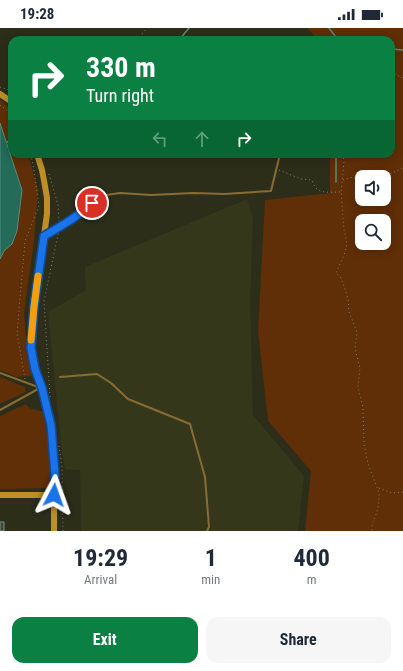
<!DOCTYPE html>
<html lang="en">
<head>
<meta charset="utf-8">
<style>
  :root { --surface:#fff; --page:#f6f6f7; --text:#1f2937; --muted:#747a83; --accent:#0b8043 }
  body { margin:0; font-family:"Roboto Condensed",sans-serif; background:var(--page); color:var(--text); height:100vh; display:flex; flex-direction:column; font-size:15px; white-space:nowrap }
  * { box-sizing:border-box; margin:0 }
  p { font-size:13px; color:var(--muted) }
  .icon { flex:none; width:22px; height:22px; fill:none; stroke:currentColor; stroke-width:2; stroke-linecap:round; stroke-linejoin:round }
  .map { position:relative; height:503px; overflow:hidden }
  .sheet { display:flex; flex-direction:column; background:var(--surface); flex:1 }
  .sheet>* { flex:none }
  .guide { position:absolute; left:8px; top:8px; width:387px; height:122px; border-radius:12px; box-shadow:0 2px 10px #0003; background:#0b8043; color:#fff; overflow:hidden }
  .tools { position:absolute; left:355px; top:142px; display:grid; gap:8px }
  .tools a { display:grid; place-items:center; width:36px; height:36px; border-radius:8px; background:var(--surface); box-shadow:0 2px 10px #0003; font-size:20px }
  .pin { position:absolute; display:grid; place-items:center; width:34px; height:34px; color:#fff; margin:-17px; border:2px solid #fff; border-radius:50%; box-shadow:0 1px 4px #0007 }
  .me { position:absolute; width:44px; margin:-22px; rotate:4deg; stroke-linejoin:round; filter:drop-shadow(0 0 3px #0008) }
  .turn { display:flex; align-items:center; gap:14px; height:84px; padding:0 12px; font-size:18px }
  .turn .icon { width:52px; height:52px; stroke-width:2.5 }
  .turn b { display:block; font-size:28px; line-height:34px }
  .lanes { display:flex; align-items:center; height:38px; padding:0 12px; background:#0003; justify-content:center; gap:20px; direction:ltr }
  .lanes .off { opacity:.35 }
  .eta { display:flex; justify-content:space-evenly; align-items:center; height:68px; text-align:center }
  .eta b { font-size:24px; font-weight:700; line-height:28px }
  .primary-button { display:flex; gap:8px; margin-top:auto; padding:8px 12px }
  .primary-button a { flex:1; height:46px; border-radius:12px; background:var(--accent); color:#fff; font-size:16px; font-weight:700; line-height:46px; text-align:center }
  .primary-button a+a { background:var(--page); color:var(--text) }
  .status { display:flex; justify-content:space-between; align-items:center; height:28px; padding:0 20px; background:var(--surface); direction:ltr }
  .status svg { height:11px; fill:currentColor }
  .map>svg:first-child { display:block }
</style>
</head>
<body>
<div class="status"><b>19:28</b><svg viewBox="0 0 49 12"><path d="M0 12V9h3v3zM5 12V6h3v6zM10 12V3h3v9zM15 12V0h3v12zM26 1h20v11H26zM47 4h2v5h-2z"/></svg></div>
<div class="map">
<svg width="403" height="503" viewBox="0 0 403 503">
  <rect width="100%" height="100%" fill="#2c2e1a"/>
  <!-- built -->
  <path fill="#35371b" d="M247 171 253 191 250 276 253 387 304 448 298 503H81L80 442 65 441 61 416 48 284 86 262 85 239Z"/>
  <!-- green -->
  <path fill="#602e07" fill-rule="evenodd" d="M307 0H403V503H305L311 443 268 393 258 303 265 172 330 165V126H391V12H319ZM362 149H384V171H362ZM362 193H384V215H362Z
    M0 71 12 82V126H28L38 162 34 213 24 285 27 322 32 348 17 349 0 342Z
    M0 349 25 359 26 364 0 376Z
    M26 376 29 380 45 384 51 445 48 460 0 461V388Z"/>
  <!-- water -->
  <path fill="#246b59" stroke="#588a7a" d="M0 95 22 162 17 203 12 216 4 223 0 231Z"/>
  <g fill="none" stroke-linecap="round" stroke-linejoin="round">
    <!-- stream -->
    <path stroke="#588a7a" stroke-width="1.5" d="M329 0 338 12
      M179 12 189 0
      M391 21 403 22
      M7 114 12 112
      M336 126V154"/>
  </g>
  <!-- building -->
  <path fill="#3a4939" stroke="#7e907d" d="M0 494H4V503H0Z"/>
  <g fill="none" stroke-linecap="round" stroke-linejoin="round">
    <!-- path -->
    <path stroke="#7a7c6c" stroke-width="1" stroke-dasharray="1 3" stroke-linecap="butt" d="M137 12 147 0
      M391 44 403 50
      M0 59 9 62 12 66
      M0 77 12 86
      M343 126 344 134 341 164 344 202 347 216 344 227 336 245 341 250 344 258 348 271 349 284 357 304 355 321 360 340 358 359 363 379 364 416 368 436 379 464V473L377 484 372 496V503
      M279 142 301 151 312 152C316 167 327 164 340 164
      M49 146 58 177 59 193
      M383 149 403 140
      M343 152 353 149 362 154
      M25 351 17 305 25 213 39 178 33 136 30 126
      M50 369 44 273 59 202
      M59 418 62 439 63 503
      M379 460 392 465 403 464"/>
    <!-- lane -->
    <path stroke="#896c32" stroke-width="2" d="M47 206 84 182 99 168 120 165 151 167 194 165 224 166 271 163 280 126
      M0 345 38 359
      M60 349 97 346 111 355 128 371 190 396 205 449 209 499 207 503
      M0 382 40 360"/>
    <!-- secondary -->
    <path stroke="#be8f27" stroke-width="6" d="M0 66 12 74
      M37 126 42 142 45 158 47 170V186L34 279 31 320 35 341 44 370 51 397 55 447 54 467V503
      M0 467H54"/>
  </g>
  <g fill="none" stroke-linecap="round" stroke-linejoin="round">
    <!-- route casing -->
    <g stroke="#114b97" stroke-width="10">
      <path id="route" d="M54 467 55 447 51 397 42 360 35 341 31 320 34 279 44 208C61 198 78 189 92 175"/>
    </g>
    <!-- route -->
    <use href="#route" stroke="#1a73e8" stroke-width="7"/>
    <!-- slow -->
    <path stroke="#f59e0b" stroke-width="7" d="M31 312 34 279 38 248"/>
  </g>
</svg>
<div class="tools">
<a><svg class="icon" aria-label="sound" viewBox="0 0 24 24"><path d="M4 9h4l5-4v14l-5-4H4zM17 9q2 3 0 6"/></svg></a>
<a><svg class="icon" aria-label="search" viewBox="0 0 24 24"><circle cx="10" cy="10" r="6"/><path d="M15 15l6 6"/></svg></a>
</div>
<div class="pin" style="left:92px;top:175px;background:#d93025"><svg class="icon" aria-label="arrive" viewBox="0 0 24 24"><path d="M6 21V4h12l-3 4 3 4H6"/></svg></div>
<svg class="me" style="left:54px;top:467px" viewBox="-20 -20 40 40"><path d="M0-17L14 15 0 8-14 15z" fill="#1a73e8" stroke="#fff" stroke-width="4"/></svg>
<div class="guide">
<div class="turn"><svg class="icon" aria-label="right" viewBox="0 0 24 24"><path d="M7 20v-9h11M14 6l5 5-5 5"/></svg><div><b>330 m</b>Turn right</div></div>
<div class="lanes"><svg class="icon off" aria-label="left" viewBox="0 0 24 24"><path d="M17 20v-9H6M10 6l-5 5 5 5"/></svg><svg class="icon off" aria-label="ahead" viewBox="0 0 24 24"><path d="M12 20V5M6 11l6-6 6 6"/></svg><svg class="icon" aria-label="right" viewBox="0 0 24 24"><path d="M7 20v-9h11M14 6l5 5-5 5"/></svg></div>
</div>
</div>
<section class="sheet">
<div class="eta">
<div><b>19:29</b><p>Arrival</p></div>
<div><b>1</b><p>min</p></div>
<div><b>400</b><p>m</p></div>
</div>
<div class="primary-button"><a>Exit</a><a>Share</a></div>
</section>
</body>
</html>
